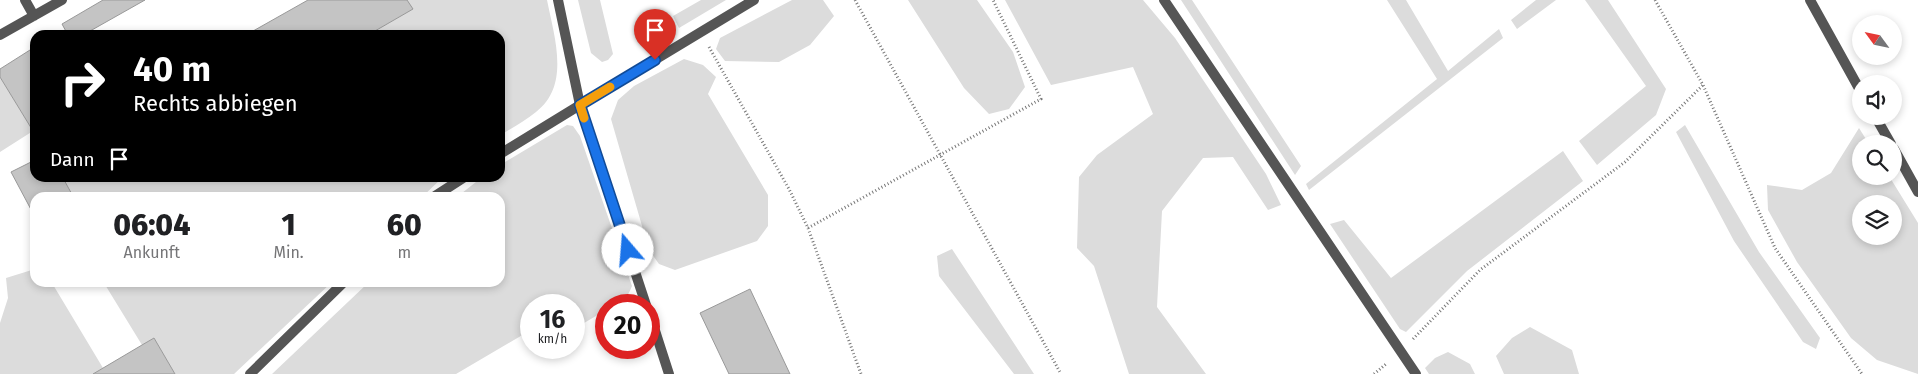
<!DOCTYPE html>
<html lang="de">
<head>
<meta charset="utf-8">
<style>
  :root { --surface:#fff; --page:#f2f2f2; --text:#202124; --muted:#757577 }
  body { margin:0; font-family:"Fira Sans",sans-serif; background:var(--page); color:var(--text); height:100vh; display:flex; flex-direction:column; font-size:19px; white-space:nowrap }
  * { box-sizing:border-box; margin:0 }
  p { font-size:16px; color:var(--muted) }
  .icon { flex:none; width:28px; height:28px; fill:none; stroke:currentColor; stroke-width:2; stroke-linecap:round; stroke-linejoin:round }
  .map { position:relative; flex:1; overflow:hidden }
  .sheet { position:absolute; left:30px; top:192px; width:475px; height:95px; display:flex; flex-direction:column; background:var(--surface); border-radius:15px; box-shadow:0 2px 8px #0003 }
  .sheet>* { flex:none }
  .banner { position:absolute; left:30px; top:30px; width:475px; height:152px; border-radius:15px; box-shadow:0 2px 8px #0003; background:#000; color:#fff; overflow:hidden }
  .needle { width:32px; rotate:303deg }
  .buttons { position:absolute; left:1852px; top:15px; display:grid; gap:10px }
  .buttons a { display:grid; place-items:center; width:50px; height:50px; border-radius:50%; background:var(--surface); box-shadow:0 2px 8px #0003; font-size:25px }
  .speed { position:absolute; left:520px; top:294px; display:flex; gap:10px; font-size:25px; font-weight:700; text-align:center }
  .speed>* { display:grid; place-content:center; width:65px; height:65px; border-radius:50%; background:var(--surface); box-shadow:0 2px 8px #0003; line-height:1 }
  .speed small { font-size:12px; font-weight:400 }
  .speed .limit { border:8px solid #d22; background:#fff; color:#111 }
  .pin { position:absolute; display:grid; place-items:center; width:42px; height:42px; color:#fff; margin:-51px -21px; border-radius:50% 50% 50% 0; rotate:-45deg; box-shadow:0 0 5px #0007 }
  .pin .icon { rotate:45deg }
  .me { position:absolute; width:55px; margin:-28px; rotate:342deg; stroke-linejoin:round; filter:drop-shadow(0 0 4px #0008) }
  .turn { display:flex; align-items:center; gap:18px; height:105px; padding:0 20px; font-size:22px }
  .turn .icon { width:65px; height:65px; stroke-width:2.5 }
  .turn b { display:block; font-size:35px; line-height:42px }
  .then { display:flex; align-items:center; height:48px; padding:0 20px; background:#0003; gap:10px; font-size:19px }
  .eta { display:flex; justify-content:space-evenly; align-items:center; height:85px; text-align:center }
  .eta b { font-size:30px; font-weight:800; line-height:35px }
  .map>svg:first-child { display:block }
</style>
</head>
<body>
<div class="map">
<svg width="1918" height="374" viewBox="0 0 1918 374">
  <rect width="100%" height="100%" fill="#fff"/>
  <!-- green -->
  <path fill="#dcdcdc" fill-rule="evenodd" d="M407 0H547C554 36 571 85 536 112 525 121 512 128 500 135V35H368L412 9Z
    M578 0H600L613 54 608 60 602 62 591 53Z
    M701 0H726L679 28 673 16Z
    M792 0H823L834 16 810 45 779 62 725 61 716 49 720 38Z
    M908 0H977L1013 52 1025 87 1009 109 989 114 964 88Z
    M1005 0H1143L1175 38 1266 174 1281 205 1268 210 1233 157 1203 158 1162 211 1157 307 1206 374H1129L1094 266 1077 248 1079 177 1097 155 1153 114 1133 67 1051 85Z
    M1181 0H1192L1301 166 1295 175Z
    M1387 0H1406L1448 71 1499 29 1503 38 1309 190 1306 184 1437 79Z
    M1536 0H1556L1517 29 1511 20Z
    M1585 0H1608L1666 89 1656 115 1597 165 1579 141 1646 86Z
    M684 59 703 65 716 77 708 94 768 195V226L757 241 675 270 659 264 649 250 611 119 618 100 634 86Z
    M0 77 33 131 0 152Z
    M567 125 573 126 580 136 632 286C627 299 621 305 606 305V310L574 329V305H531V330L456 374H272L368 283 500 282V198L457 197 481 178H500V165Z
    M1685 125 1759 252 1820 338 1816 349 1803 342 1734 241 1676 132Z
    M1859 128 1869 144H1861V176H1889L1918 223V374L1877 360 1851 338 1797 262 1768 210 1767 185 1802 190 1831 173ZM1861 204H1894V236H1861Z
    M1563 151 1583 181 1467 271 1406 332 1400 329 1330 224 1344 220 1391 278Z
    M63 178H442L421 198 74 197Z
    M952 249 1034 374H1014L939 276 937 256Z
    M35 269V282L52 283 103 368 93 374H0V323L8 298 6 278Z
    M104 283H331L234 374H175L154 338 142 345Z
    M1530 327 1572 350 1579 374H1504L1496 356 1512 338Z
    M1448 352 1470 364 1475 374H1429L1425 368 1435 358Z"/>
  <!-- building -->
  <path fill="#c4c4c4" stroke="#999" d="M103 0H145L83 35H68L62 24Z
    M308 0H407L413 9 368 35H246Z
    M30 50 35 58 33 131 0 77V69Z
    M35 160V178H63L74 198H35V217L11 172Z
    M750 289 790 374H729L700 313Z
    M154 338 175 374H93L142 345Z"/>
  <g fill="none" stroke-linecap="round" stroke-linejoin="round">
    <!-- path -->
    <path stroke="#777" stroke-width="3" stroke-dasharray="1 2.5" stroke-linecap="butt" d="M855 0 1061 374
      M1655 0 1703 85 1775 248 1862 374
      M709 47 789 189 808 228 861 374
      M808 228 1041 99 993 0
      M1413 339 1480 270 1625 162 1703 85
      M1374 374 1386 364"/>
    <!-- lane -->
    <path stroke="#555" stroke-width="10" d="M25 0 34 16
      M1164 0 1416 374
      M1810 0 1861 92
      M0 35 62 0
      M1875 116 1891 144
      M1894 149 1918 192
      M500 154 580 105 558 0
      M432 198 463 178
      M646 305 580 105 754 0
      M649 312 669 374
      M250 374 344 282"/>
  </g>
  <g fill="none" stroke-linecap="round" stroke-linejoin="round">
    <!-- route casing -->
    <g stroke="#114b97" stroke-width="12">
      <path id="route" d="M628 250 580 105 655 60"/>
    </g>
    <!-- route -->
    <use href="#route" stroke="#1a73e8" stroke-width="9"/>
    <!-- slow -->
    <path stroke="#f59e0b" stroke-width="9" d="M584 118 580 105 610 87"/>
  </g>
</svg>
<div class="buttons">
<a><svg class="needle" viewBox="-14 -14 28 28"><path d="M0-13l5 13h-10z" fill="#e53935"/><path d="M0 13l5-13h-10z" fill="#757577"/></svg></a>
<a><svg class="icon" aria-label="sound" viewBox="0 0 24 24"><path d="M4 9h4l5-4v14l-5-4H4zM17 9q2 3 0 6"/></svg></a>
<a><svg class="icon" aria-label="search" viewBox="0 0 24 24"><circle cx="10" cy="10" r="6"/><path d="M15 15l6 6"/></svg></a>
<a><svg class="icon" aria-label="layers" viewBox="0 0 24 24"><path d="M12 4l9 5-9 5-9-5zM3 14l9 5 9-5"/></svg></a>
</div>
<div class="speed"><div>16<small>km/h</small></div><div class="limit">20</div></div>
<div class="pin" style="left:655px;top:60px;background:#d93025"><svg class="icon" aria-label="arrive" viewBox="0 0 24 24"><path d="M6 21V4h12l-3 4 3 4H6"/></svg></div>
<svg class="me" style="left:628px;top:250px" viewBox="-20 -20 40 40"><circle r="19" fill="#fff"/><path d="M0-13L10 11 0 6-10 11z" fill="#1a73e8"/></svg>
<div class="banner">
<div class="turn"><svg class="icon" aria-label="right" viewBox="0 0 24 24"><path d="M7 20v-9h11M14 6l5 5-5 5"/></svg><div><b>40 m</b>Rechts abbiegen</div></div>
<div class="then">Dann<svg class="icon" aria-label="arrive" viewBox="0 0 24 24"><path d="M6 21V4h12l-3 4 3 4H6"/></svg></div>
</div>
<section class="sheet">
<div class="eta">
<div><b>06:04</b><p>Ankunft</p></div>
<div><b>1</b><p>Min.</p></div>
<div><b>60</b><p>m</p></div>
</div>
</section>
</div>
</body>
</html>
